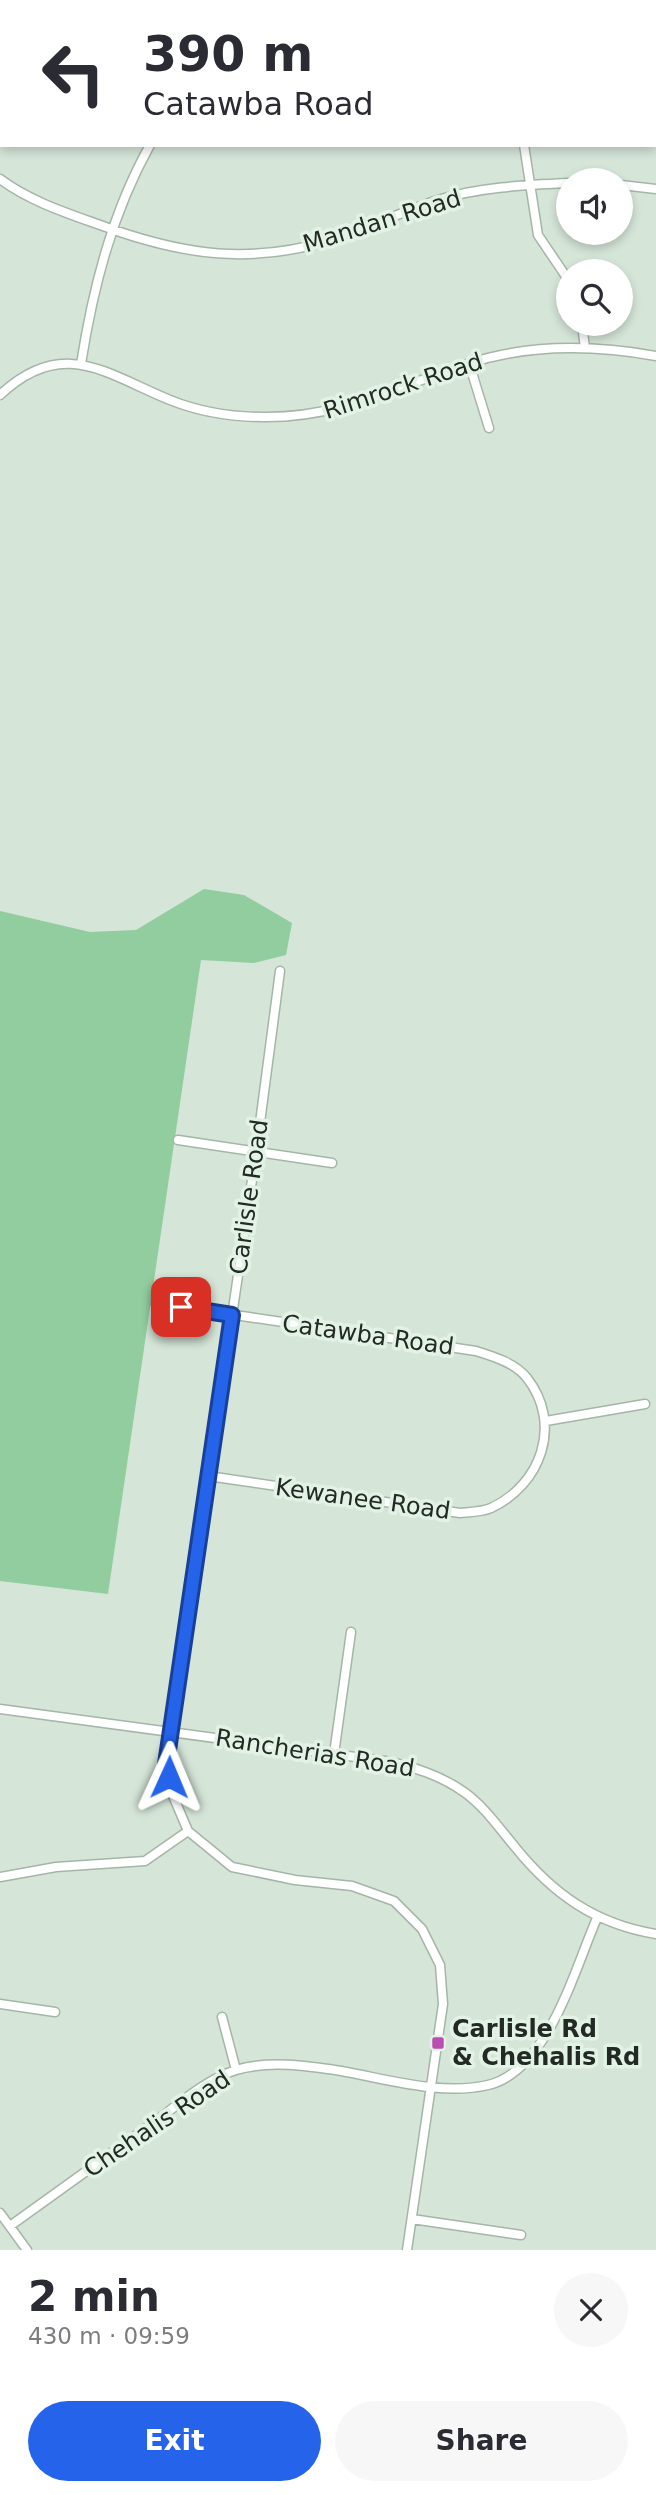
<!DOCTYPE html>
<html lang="en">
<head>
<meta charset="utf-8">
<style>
  :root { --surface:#fff; --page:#f7f7f7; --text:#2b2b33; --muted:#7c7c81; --accent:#2563eb }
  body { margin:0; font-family:"DejaVu Sans",sans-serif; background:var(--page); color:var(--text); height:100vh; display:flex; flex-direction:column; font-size:26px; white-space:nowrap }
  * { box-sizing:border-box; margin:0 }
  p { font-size:23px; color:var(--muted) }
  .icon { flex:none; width:38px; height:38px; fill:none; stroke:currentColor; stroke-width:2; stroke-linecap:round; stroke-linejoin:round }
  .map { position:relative; height:2250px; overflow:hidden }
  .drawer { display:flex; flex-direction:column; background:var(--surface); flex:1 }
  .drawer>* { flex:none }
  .top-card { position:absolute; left:0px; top:0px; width:656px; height:147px; box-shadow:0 4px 10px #0003; background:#fff; color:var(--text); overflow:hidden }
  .controls { position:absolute; left:556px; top:168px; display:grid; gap:14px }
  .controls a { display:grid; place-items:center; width:77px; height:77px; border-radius:50%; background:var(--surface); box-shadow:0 4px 10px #0003; font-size:35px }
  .pin { position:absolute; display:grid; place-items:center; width:60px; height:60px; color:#fff; margin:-30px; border-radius:14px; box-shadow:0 4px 10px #0006 }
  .me { position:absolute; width:77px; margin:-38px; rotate:1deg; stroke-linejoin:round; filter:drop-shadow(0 0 5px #0008) }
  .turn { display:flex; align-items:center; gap:24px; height:147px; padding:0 28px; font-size:32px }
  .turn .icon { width:91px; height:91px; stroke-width:2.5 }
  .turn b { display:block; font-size:49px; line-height:60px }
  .round { display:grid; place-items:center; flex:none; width:74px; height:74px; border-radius:37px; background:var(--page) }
  .overview { display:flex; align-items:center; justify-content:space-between; height:119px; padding:0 28px }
  h1 { font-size:42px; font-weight:700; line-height:52px }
  .primary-button { display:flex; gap:14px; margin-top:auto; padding:14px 28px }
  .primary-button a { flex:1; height:80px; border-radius:42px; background:var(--accent); color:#fff; font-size:28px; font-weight:700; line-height:80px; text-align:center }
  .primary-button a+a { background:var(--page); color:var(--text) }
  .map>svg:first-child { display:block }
</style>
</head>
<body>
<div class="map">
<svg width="656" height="2250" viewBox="0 0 656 2250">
  <rect width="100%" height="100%" fill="#d5e5d8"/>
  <!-- green -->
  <path fill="#91cd9f" d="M204 889 244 895 292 923 286 955 254 963 201 960 108 1594 0 1581V911L90 932 136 930Z"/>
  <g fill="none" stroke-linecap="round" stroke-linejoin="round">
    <!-- minor casing -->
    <g stroke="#a5b5a8" stroke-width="11">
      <path id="minor" d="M402 0 403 2
        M40 2 41 0
        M231 2 232 0
        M0 74 2 71
        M524 145 538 235 569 281
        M0 179C32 203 73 215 111 229 186 255 249 264 328 241 365 230 400 212 438 200 479 187 526 185 569 183
        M621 185 656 189
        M582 324 585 348
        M469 363 489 428
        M81 364C93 288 112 213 150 145
        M0 395C63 336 106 374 170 400 200 412 231 417 263 417 340 418 396 387 467 364 527 344 594 345 656 356
        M280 971 256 1153 166 1764 171 1791 188 1831 232 1867 295 1880 352 1886 394 1901 422 1929 440 1965 443 2004 407 2250
        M178 1140 332 1163
        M155 1303 476 1351C495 1357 515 1363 527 1378 563 1424 541 1485 491 1508 482 1512 470 1512 460 1513L208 1476
        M546 1421 645 1404
        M0 1709 385 1761C414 1767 440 1775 464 1792 484 1806 499 1828 515 1847 553 1894 595 1924 656 1934
        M334 1754 351 1632
        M0 1877 56 1867 145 1861 188 1831
        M0 2004 55 2012
        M222 2017 236 2070
        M0 2213 27 2250
        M412 2219 521 2235
        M10 2226C59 2191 107 2156 156 2121 180 2103 207 2079 236 2070 269 2060 308 2066 341 2071 387 2079 442 2096 488 2085 548 2071 575 1968 597 1918"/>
    </g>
    <!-- major casing -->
    <g stroke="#a5b5a8" stroke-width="13">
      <path id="major" d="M22 2 23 0
        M0 8 2 5
        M0 42 2 39"/>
    </g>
    <!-- minor -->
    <use href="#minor" stroke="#fff" stroke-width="8"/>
    <!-- major -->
    <use href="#major" stroke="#fff" stroke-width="10"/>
  </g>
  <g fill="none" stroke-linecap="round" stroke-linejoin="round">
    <!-- route casing -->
    <g stroke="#184099" stroke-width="18">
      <path id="route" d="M169 1777 166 1764 171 1730 232 1315 181 1307"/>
    </g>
    <!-- route -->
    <use href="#route" stroke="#2563eb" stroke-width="12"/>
  </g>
  <!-- markers -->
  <rect fill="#ba4fb0" stroke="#e2f3e5" stroke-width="2.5" x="431" y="2036" width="14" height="14" rx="3.5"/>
  <g text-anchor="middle" stroke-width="7" stroke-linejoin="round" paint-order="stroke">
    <!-- street labels -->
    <g font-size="24" fill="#232924" stroke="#e2f3e5">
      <text transform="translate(382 221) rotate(-17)" y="8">Mandan Road</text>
      <text transform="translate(403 386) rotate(-18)" y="8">Rimrock Road</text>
      <text transform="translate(249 1197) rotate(-82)" y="8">Carlisle Road</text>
      <text transform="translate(368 1335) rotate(8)" y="8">Catawba Road</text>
      <text transform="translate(363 1499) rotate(8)" y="8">Kewanee Road</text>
      <text transform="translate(315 1753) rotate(9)" y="8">Rancherias Road</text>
      <text transform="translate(157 2124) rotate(-34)" y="8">Chehalis Road</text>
    </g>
    <!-- poi labels -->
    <g font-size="24" font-weight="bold" fill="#232924" stroke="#e2f3e5" text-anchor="start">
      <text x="452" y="2037">Carlisle Rd<tspan x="452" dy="28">&amp; Chehalis Rd</tspan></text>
    </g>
  </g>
</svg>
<div class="controls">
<a><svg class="icon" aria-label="sound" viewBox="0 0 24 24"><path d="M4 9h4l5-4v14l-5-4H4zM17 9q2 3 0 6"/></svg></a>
<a><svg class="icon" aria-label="search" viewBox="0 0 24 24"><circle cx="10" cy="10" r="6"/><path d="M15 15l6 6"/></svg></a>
</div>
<div class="pin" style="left:181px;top:1307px;background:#d93025"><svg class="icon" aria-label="arrive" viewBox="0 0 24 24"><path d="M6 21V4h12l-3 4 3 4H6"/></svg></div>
<svg class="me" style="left:169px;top:1777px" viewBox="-20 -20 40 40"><path d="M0-17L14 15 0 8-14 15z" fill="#2563eb" stroke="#fff" stroke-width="4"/></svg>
<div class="top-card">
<div class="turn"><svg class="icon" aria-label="left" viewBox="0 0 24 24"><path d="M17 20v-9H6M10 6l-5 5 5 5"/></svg><div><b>390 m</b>Catawba Road</div></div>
</div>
</div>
<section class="drawer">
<div class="overview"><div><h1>2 min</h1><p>430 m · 09:59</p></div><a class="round"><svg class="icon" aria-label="close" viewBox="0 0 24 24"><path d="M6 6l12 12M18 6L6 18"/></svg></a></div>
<div class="primary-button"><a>Exit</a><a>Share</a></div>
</section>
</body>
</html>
